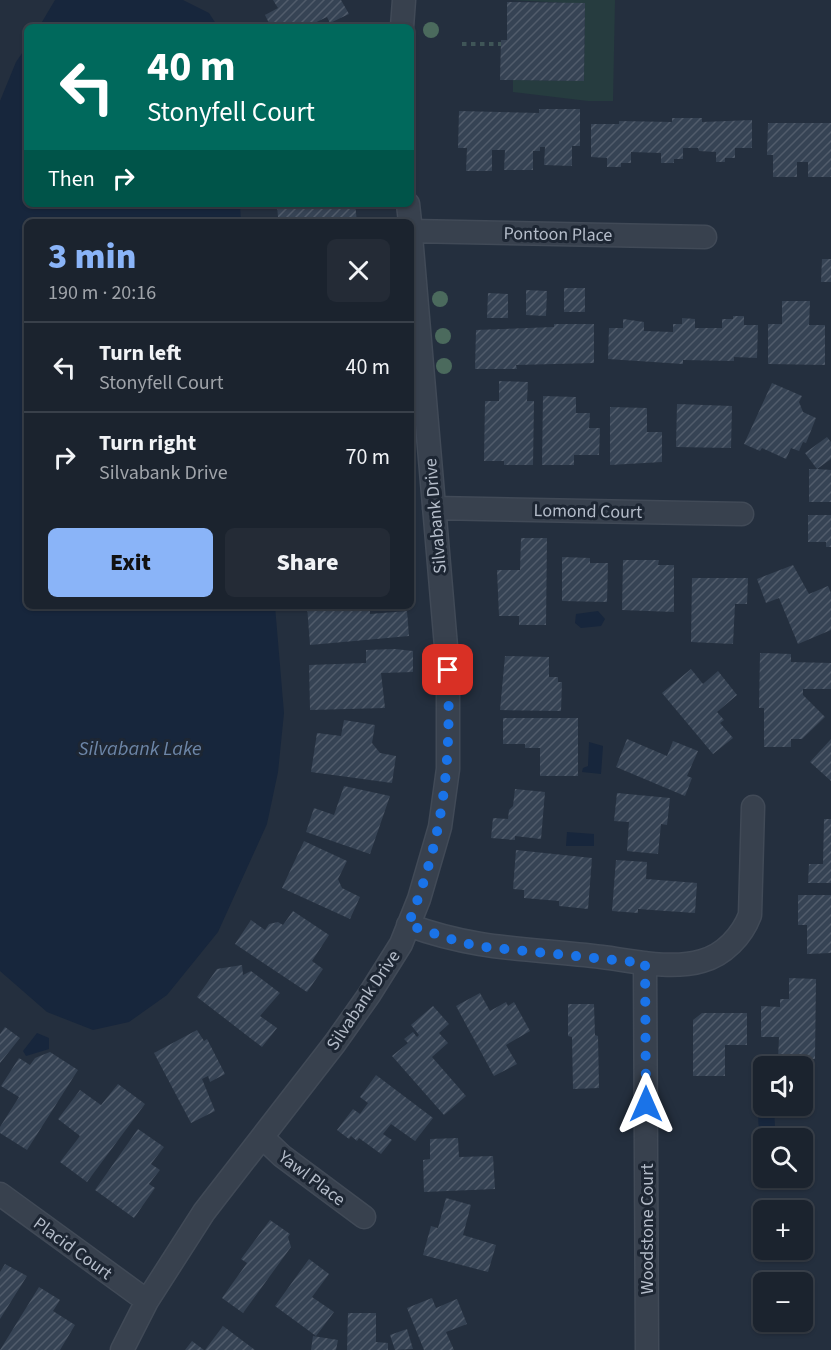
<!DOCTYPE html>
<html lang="en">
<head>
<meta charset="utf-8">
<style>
  :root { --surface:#1b232e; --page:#242b36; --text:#f1f3f6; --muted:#a0a4aa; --line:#39404a; --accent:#8ab4f8 }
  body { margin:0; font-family:"Source Sans 3",sans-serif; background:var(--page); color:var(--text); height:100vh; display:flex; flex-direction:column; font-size:22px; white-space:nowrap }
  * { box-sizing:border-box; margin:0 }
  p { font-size:20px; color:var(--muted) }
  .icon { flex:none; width:33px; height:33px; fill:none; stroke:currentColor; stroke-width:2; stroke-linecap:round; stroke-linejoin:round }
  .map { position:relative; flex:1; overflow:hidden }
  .details { position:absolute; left:24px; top:219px; width:390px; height:390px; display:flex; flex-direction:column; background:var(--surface); border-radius:9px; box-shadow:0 2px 4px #0004,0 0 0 2px var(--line) }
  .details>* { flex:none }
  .hud { position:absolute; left:24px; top:24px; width:390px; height:183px; border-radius:9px; box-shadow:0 2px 4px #0004,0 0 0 2px var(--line); background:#00695c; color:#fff; overflow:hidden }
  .controls { position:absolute; left:753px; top:1056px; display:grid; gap:12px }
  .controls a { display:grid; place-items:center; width:60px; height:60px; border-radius:9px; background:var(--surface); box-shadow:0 2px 4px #0004,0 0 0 2px var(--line); font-size:30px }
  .pin { position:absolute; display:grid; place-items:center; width:51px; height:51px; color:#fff; margin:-26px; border-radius:12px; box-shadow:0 3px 9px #0006 }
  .me { position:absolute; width:66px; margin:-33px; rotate:0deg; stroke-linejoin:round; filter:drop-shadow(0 0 4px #0008) }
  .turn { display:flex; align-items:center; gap:21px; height:126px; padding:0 24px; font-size:27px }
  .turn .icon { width:78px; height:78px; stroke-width:2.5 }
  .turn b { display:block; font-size:42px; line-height:51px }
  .then { display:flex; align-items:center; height:57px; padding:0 24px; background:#0003; gap:12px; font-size:22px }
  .round { display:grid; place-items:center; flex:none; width:63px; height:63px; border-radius:9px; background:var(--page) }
  .overview { display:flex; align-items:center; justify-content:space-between; height:102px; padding:0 24px }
  h1 { font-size:36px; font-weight:800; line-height:45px; color:var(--accent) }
  .button { display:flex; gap:12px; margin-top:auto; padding:12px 24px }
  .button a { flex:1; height:69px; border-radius:9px; background:var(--accent); color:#111; font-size:24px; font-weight:800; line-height:69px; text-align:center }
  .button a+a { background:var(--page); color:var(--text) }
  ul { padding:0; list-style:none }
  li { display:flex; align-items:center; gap:18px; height:90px; padding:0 24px; border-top:2px solid var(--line) }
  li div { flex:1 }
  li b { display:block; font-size:22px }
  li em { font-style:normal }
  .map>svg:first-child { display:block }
</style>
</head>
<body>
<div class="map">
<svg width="831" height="1350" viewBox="0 0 831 1350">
  <defs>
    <pattern id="building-hatch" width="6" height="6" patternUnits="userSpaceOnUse" patternTransform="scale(1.5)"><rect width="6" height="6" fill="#364354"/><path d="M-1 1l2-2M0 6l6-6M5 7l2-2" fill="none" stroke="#515c6b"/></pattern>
  </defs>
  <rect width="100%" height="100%" fill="#242f3e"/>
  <!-- green -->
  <path fill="#263c3f" d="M511 0H615L613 101H588L513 92V80L584 81 585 4Z"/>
  <!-- water -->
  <path fill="#17263c" d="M55 0H183L209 13 218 27H39Z
    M27 46V204H240L241 222H27V606H275L284 713 278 772 267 824 218 932 167 995 129 1022 93 1030 47 1012 0 971V101L16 62Z
    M598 611 605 619 601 626 581 628 575 623 576 614Z
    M589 742 603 746 601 774 582 772 583 768 588 766Z
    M567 832 594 834V846H566Z
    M37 1033 49 1038V1049L26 1056 23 1051Z
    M763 1103 764 1106H774L775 1128 768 1133 760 1130C757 1124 758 1108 763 1103Z"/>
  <!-- building -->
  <path fill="url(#building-hatch)" d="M273 0H341L349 14 330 23 327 17 306 27H271L265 15 278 8Z
    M507 2 585 3 584 81 500 80 501 40H507Z
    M539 109H580V146H572V166L544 165 545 147H540V151H533V170H504L505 150H492V171H466L467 148H458L459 111 539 113Z
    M672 118H702V122L752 120V148H735V158H725V162H716V152L699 151 698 148H683V159H674V163H661V153L631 152V163H621V167H607V158L591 157V124H619V121L672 122Z
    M768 123H831V177H808V162H797V177H773V155H767Z
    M294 204H322V207L355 204 357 222H272L271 218 278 217 277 206Z
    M822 259H831V282H821Z
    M564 288H585V312H564Z
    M526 290 547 291 546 316 526 315Z
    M488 293 508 294V318H487Z
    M782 301H810L809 325H825V365L768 364V324H782Z
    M733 316H744V325H758L757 358 734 357V361L683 360V364L608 359 609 328H623V319L644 322V331L673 332V324H682V318L695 319V328H722V319H733Z
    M554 324H594V363L516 365 517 369H475L476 330 554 327Z
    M499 381 528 382 527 401H534L533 465H504V461H484L485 401H499Z
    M772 383 802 396 799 402 803 412 816 418 806 443 803 442 799 451 791 448 786 459 762 448 760 451 744 444Z
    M543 396 576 397V413H590L589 428H600L599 455H574V465H542Z
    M677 404 732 406 731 448 676 447Z
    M610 407 647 408V432H662V462L610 465Z
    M827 437 831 442V459L817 469 831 470V502H809V469H817L805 453Z
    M808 515H831V547H826V542H808Z
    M521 538H547L546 625H519V616H499L497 570H520Z
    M562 557 590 558V563H608L607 602 562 601Z
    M623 560H659L658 565H674V612L622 610Z
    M793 565 809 594 828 586 831 593V630L798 644 779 598 766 603 757 579Z
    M692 578H748L747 604H735L733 644 691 642Z
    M307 606H352L353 611 370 609V614L407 611 409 636 310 645Z
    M395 649 413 651V672L381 673 385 708 310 710 309 665 366 663V650Z
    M760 653 791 654V662L831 663V689H803V695L825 717 802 739H791V747H764V708H759Z
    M505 656 549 657V677H558V682H562L561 711 500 710Z
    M691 669 703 684 718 671 737 695 717 712 724 720 720 723 733 738 713 754 662 693Z
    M503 718H578V776H540V748H525V744H503Z
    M344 720 375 725 372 743 380 753 396 756 392 783 311 772 317 733 341 736Z
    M627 739 667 756 673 741 698 751 687 776 692 778 685 796 616 767Z
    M831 739V781L810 762Z
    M344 786 390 796 370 854 306 832 314 808 334 815Z
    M515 789 545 792 541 839 515 836V840L491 838 493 818 508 819 509 810 513 806Z
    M617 793 670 798 667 825 661 824 658 854 627 851 629 822 614 821Z
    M824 819H831V883H808L809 864H823Z
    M304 841 347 861 338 879 342 888 360 897 350 919 282 888Z
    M516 850 592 858 588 909 559 906V901L524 898V890L513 889Z
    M616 860 647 862 646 879 697 883 695 913 638 909V913L612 911Z
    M798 895H831V953L807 954V925H798Z
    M293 911 329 935 312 961 323 969 307 992 235 944 251 920 265 930 269 924 278 922 283 925Z
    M242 965 243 975 251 971 280 993 260 1016 277 1028 262 1047 197 997 217 969Z
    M789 978 816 979 815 1059H778L779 1037H761V1006L780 1007V999H789Z
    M480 993 490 1011 506 1002 508 1006 514 1002 530 1031 506 1045 517 1064 494 1076 456 1006Z
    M568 1004H594L595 1035 598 1036 599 1088 573 1089 572 1037 568 1036Z
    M433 1006 449 1024 439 1033 448 1043 432 1057 466 1096 444 1115 392 1056 408 1043 404 1039 413 1032 417 1037 419 1035 411 1025Z
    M702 1013H747V1045H725V1076H693V1020Z
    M5 1027 20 1038 0 1063V1034Z
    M197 1030 204 1041 207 1039 225 1074 210 1082 208 1076 202 1079 215 1111 191 1123 154 1053Z
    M50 1052 78 1070 27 1150 0 1133V1127L19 1097 1 1086 19 1058 30 1065 35 1058Z
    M376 1075 433 1118 415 1141 391 1124 383 1134 392 1140 381 1154 359 1138 357 1141 351 1136 349 1139 337 1130 353 1109 360 1114 368 1103 360 1097Z
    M118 1084 145 1104 87 1182 60 1162 80 1136 58 1119 80 1090 101 1105Z
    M138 1129 164 1147 151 1164 160 1170 149 1184 155 1188 134 1218 95 1190Z
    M458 1138 459 1157 493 1156 495 1189 424 1192 423 1160 430 1159V1139Z
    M446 1198 471 1205 463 1235 496 1245 488 1272 423 1255 431 1226 438 1228Z
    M270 1220 290 1234 288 1237 291 1247 243 1313 222 1298 247 1263 241 1259Z
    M309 1259 329 1274 312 1297 334 1312 316 1336 275 1306Z
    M5 1264 27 1276 0 1319V1272Z
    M39 1287 60 1300 53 1311 75 1325 60 1350H0Z
    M432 1298 436 1308 457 1299 467 1324 446 1332 454 1350H424L407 1308Z
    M348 1313H376V1342L388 1343V1350H347Z
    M223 1326 255 1350H205Z
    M407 1329 413 1349 395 1350 390 1335Z
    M313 1336 338 1340 336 1350H311Z
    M192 1341 204 1350H185Z"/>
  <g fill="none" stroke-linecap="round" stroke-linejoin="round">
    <!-- street casing -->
    <g stroke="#414a57" stroke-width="25">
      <path id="street" d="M402 27 404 0
        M408 204 410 222
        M411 231 705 237
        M434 508 742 514
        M408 925C479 951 530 948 602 957 634 961 671 970 702 961 724 955 742 936 750 915L753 807
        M645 963 647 1350
        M262 1137 282 1156 364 1217
        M0 1194 147 1301
        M122 1350 147 1301 204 1212 335 1043 369 995 401 944 419 899 440 827 448 769V670L411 236"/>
    </g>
    <!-- path -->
    <path stroke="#3f5557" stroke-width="4" stroke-dasharray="4.5 4.5" stroke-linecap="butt" d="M462 44H501"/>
    <!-- street -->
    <use href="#street" stroke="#38414e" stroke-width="22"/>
  </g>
  <!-- trees -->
  <g fill="#4b6a5d">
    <circle cx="431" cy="30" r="8"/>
    <circle cx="440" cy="299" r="8"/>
    <circle cx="443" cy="336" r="8"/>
    <circle cx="444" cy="366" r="8"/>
  </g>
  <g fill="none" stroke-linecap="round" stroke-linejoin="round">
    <!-- route -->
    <path stroke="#1a73e8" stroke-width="10" stroke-dasharray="0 18" d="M448 670C451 767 444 835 408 925L463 943 485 947 645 963 646 1104"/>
  </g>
  <g text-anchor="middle" stroke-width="6" stroke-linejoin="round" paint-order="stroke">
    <!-- street labels -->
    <g font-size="18" fill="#b4bcc9" stroke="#1d2633">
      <text transform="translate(558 234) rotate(1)" y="6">Pontoon Place</text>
      <text transform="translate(588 511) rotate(1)" y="6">Lomond Court</text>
      <text transform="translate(435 516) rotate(-95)" y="6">Silvabank Drive</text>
      <text transform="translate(363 1000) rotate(-56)" y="6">Silvabank Drive</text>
      <text transform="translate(312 1178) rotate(37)" y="6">Yawl Place</text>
      <text transform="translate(647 1229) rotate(-90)" y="6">Woodstone Court</text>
      <text transform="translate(73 1248) rotate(36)" y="6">Placid Court</text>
    </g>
    <!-- water labels -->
    <g font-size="20" font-style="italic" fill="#6d86a8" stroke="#1d2633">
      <text x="140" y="755">Silvabank Lake</text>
    </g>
  </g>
</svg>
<div class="controls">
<a><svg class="icon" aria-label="sound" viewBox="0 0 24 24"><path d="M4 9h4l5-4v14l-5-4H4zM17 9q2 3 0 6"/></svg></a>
<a><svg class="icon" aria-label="search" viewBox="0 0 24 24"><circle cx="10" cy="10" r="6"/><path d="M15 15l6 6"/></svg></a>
<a>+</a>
<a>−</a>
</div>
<div class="pin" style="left:448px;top:670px;background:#d93025"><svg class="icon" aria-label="arrive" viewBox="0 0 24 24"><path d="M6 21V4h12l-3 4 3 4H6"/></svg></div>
<svg class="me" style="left:646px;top:1104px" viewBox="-20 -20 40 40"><path d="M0-17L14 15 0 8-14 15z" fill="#1a73e8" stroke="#fff" stroke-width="4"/></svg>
<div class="hud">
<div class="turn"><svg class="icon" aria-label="left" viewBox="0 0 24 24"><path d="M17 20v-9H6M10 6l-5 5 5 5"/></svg><div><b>40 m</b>Stonyfell Court</div></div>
<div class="then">Then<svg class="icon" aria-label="right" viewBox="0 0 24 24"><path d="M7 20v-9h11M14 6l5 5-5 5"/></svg></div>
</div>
<section class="details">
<div class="overview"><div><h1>3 min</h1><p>190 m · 20:16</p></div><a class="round"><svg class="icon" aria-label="close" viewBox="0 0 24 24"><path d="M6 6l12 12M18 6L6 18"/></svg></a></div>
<ul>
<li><svg class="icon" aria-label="left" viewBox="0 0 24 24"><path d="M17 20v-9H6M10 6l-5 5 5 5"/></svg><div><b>Turn left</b><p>Stonyfell Court</p></div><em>40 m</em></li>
<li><svg class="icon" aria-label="right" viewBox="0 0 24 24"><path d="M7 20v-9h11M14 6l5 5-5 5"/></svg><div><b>Turn right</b><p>Silvabank Drive</p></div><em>70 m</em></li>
</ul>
<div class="button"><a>Exit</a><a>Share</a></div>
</section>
</div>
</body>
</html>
